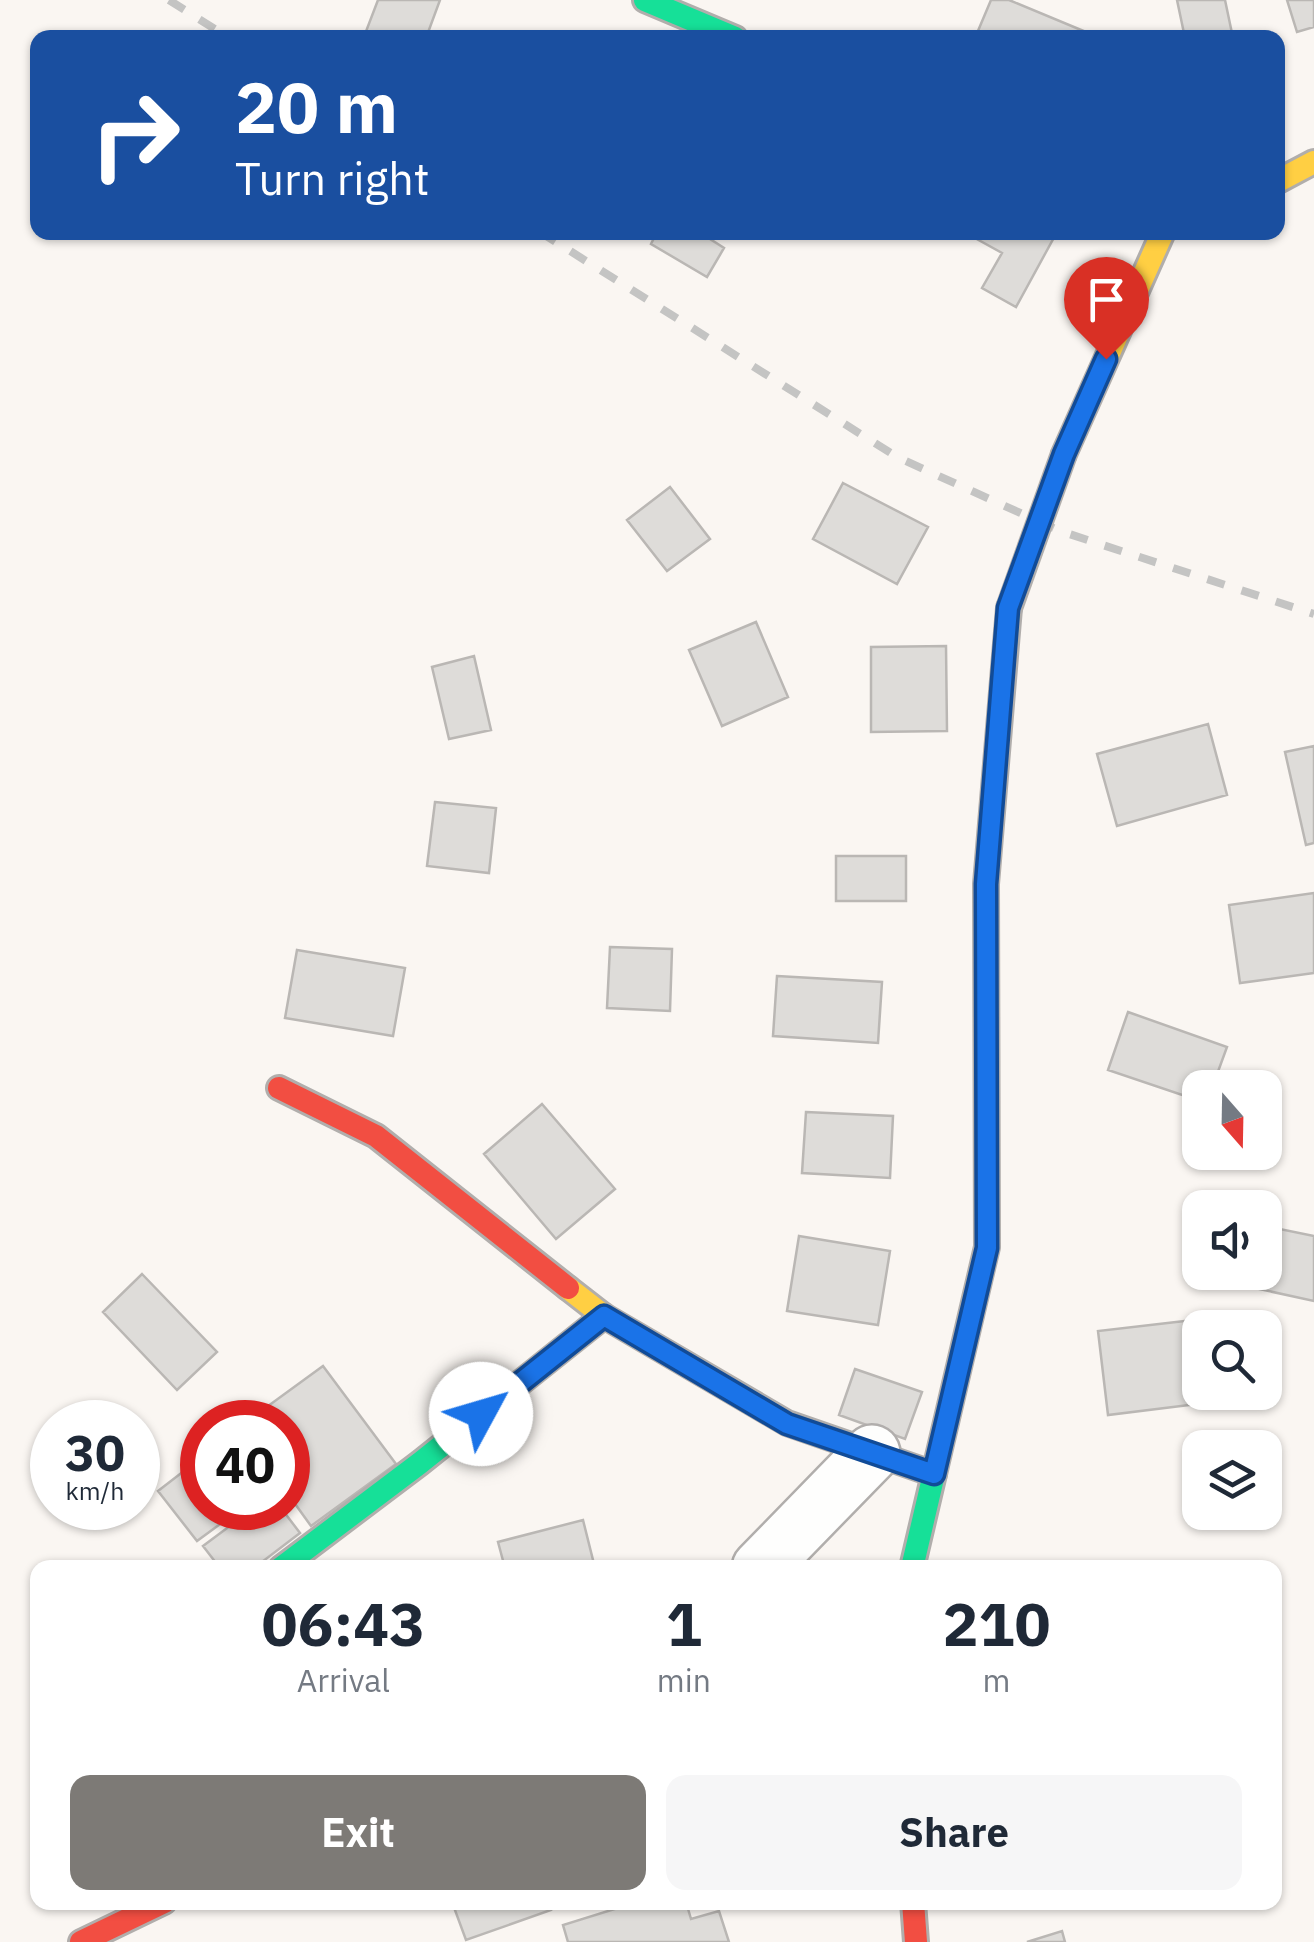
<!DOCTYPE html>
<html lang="en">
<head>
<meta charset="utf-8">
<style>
  :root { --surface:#fff; --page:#f6f6f7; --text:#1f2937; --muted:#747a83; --accent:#7d7a76 }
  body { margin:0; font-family:"IBM Plex Sans",sans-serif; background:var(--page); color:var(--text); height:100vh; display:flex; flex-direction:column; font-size:38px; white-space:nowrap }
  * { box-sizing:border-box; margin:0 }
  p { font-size:32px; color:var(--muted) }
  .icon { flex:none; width:55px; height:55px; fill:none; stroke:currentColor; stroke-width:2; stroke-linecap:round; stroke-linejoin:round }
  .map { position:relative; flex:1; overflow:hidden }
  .panel { position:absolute; left:30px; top:1560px; width:1252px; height:350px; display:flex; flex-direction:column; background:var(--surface); border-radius:20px; box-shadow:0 2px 8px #0004 }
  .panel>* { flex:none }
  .banner { position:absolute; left:30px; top:30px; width:1255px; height:210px; border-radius:20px; box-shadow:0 2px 8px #0004; background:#1a4fa0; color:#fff; overflow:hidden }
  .needle { width:65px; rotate:160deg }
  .controls { position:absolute; left:1182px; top:1070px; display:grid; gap:20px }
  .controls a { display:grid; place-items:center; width:100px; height:100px; border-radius:20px; background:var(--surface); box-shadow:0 2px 8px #0004; font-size:50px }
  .speed { position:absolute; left:30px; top:1400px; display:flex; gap:20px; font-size:50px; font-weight:700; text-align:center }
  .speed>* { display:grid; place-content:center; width:130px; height:130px; border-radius:50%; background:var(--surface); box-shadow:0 2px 8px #0004; line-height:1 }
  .speed small { font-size:25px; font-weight:400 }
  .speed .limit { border:15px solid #d22; background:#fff; color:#111 }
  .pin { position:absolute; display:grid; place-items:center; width:85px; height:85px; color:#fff; margin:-102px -42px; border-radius:50% 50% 50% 0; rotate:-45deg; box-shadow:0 0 10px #0007 }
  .pin .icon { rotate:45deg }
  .me { position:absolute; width:110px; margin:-55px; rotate:51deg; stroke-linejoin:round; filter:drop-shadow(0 0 8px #0008) }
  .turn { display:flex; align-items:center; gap:35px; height:210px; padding:0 40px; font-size:45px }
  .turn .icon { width:130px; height:130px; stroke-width:2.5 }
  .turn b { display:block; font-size:70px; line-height:85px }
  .eta { display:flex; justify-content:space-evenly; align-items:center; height:170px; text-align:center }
  .eta b { font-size:60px; font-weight:700; line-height:70px }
  .action { display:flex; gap:20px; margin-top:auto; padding:20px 40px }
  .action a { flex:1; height:115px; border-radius:20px; background:var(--accent); color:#fff; font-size:40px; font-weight:700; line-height:115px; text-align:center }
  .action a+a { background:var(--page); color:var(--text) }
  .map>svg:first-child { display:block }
</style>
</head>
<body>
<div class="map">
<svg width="1314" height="1942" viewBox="0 0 1314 1942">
  <rect width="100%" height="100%" fill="#faf6f2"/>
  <!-- building -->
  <path fill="#dedcd9" stroke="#bab7b4" stroke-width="2.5" d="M378 0H440L426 38H374L365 34Z
    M991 0H1009L1098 37 975 38Z
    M1177 0H1225L1233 38H1185Z
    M1287 0H1314V27L1297 32Z
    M657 232H699L724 248 707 277 651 244Z
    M964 232H1057L1016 307 982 288 1002 253Z
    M843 483 928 527 897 584 813 539Z
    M670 487 710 539 667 571 627 520Z
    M756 622 788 697 722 726 689 650Z
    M946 646 947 731 871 732V647Z
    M474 656 491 730 449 739 432 667Z
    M1208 724 1227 795 1117 826 1097 754Z
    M1314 746V843L1306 845 1285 752Z
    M435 802 496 808 489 873 427 866Z
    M836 856H906V901H836Z
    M1314 893V973L1240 983 1229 905Z
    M610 947 672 949 670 1011 607 1008Z
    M297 950 405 968 393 1036 285 1018Z
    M777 976 882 982 878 1043 773 1036Z
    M1128 1012 1227 1047 1212 1088H1200V1101L1108 1070Z
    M542 1104 615 1189 556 1239 484 1154Z
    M806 1112 893 1116 890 1178 802 1173Z
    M1265 1226 1314 1236V1301L1241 1285 1244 1272H1265Z
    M799 1236 890 1251 878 1325 787 1311Z
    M142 1274 217 1352 177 1390 103 1312Z
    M1237 1315 1238 1328H1200V1392H1245L1246 1398 1108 1415 1098 1331Z
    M323 1366 396 1464 311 1526 288 1494V1422H246Z
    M855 1369 922 1392 905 1439 839 1415Z
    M202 1457V1508H242L197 1541 158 1491Z
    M254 1508H281L300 1533 254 1568H220L203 1546Z
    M583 1520 595 1568H505L498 1542Z
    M452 1902H549L551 1910 466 1940Z
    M637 1902H686L691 1919 719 1911 729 1942H568L563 1925Z
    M1062 1931 1065 1942H1027Z"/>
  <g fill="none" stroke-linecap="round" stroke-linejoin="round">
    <!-- street casing -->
    <g stroke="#b1aeac" stroke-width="60">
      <path id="street" d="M760 1568 872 1453"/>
    </g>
    <!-- fast casing -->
    <g stroke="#b1aeac" stroke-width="28">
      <path id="fast" d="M645 0 735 38
        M281 1568 420 1463 604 1316
        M912 1568 987 1247 986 884 1009 608"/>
    </g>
    <!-- slow casing -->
    <g stroke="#b1aeac" stroke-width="28">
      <path id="slow" d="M1278 181 1314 162
        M1064 454 1163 232
        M568 1288 604 1316 787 1423 934 1474"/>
    </g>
    <!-- jam casing -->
    <g stroke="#b1aeac" stroke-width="28">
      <path id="jam" d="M279 1088 376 1136 568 1288
        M913 1902 916 1942
        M81 1942 164 1902"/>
    </g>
    <!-- street -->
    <use href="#street" stroke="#fefefd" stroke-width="55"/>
    <!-- fast -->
    <use href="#fast" stroke="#16e098" stroke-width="22"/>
    <!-- slow -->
    <use href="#slow" stroke="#ffcf43" stroke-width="22"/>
    <!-- jam -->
    <use href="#jam" stroke="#f24e42" stroke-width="22"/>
    <!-- rail -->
    <path stroke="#c4c4c3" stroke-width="8" stroke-dasharray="18 18" stroke-linecap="butt" d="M169 0 229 38
      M540 232 897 457 1060 531 1314 614"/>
    <!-- slow-bridge casing -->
    <g stroke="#b1aeac" stroke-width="28" stroke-linecap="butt">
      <path id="slow-bridge" d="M1009 608 1064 454"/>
    </g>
    <!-- slow-bridge -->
    <use href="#slow-bridge" stroke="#ffcf43" stroke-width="22"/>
  </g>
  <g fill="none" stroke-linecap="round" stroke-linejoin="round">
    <!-- route casing -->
    <g stroke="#114b97" stroke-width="25">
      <path id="route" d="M481 1414 604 1316 787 1424 934 1474 987 1248 986 884 1008 608 1064 454 1106 359"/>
    </g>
    <!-- route -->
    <use href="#route" stroke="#1a73e8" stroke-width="18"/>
  </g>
</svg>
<div class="controls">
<a><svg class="needle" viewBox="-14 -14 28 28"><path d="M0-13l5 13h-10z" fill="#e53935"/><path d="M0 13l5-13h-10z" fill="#747a83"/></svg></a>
<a><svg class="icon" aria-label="sound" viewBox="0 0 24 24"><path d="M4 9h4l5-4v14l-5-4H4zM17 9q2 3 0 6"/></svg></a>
<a><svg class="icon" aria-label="search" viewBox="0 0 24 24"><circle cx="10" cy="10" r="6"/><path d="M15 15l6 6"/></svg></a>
<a><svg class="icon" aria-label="layers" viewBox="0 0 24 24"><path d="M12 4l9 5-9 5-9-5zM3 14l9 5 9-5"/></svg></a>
</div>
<div class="speed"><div>30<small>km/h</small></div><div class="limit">40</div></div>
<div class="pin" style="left:1106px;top:359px;background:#d93025"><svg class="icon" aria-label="arrive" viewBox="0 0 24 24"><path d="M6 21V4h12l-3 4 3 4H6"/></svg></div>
<svg class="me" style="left:481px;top:1414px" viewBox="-20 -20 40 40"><circle r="19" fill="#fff"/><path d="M0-13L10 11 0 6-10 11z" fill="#1a73e8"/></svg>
<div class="banner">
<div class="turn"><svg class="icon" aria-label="right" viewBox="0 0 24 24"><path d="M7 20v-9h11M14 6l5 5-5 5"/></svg><div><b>20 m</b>Turn right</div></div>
</div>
<section class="panel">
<div class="eta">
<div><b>06:43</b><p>Arrival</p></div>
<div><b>1</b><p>min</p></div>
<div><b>210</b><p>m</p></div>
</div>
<div class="action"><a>Exit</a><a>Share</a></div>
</section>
</div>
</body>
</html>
